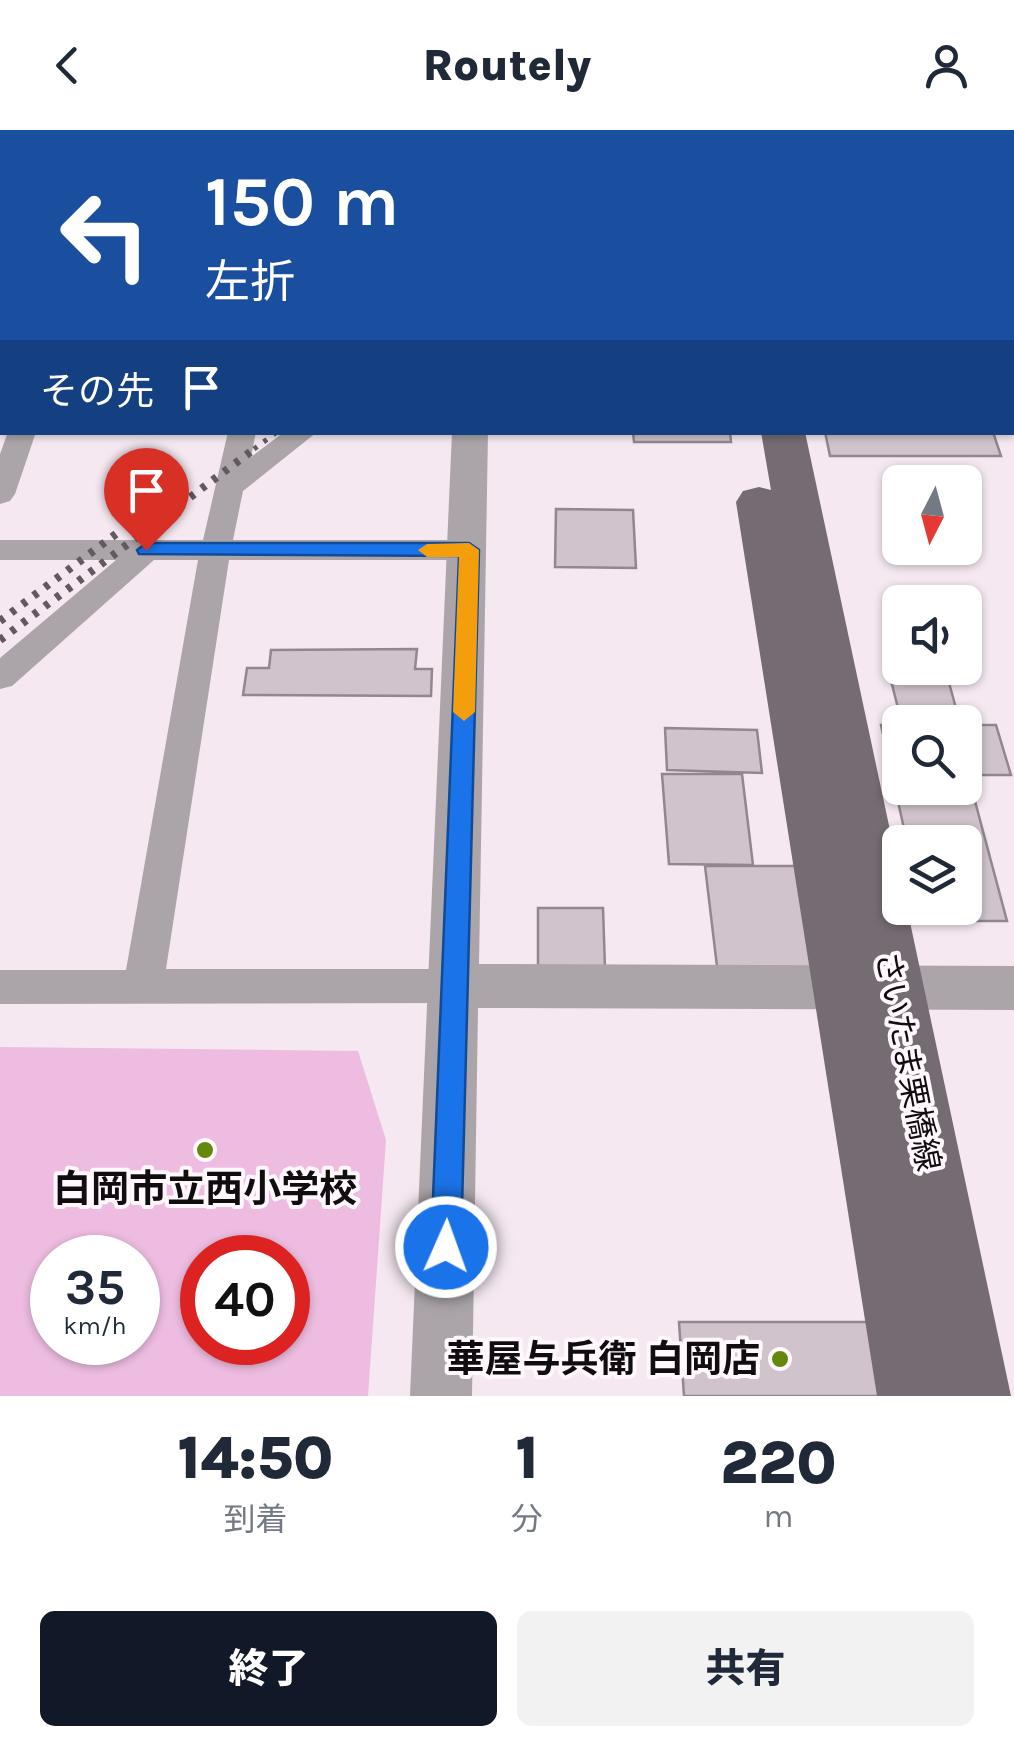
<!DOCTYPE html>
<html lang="ja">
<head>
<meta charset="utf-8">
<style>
  :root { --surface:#fff; --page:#f2f2f3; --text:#1f2937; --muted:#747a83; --accent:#111827 }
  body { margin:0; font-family:Karla,"Noto Sans JP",sans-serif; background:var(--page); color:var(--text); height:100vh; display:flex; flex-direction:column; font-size:38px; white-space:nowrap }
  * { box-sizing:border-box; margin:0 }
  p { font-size:32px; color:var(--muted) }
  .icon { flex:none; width:55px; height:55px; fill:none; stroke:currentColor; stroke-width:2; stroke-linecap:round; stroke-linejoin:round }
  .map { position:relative; height:1266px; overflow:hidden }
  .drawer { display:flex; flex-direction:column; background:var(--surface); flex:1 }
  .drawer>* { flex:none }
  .banner { position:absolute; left:0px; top:0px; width:1015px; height:305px; box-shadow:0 2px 8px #0004; background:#1a4fa0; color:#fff; overflow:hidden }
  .needle { width:65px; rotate:186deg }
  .tools { position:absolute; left:882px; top:335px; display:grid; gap:20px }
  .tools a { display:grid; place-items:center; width:100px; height:100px; border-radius:15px; background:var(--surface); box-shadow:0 2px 8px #0004; font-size:50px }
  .speed { position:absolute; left:30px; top:1105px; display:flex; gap:20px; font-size:50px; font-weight:700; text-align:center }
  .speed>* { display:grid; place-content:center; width:130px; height:130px; border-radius:50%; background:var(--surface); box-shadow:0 2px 8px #0004; line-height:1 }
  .speed small { font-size:25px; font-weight:400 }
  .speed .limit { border:15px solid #d22; background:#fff; color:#111 }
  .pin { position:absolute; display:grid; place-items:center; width:85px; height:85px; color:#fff; margin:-102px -42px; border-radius:50% 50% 50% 0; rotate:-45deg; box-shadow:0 0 10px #0007 }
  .pin .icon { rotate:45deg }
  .me { position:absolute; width:110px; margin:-55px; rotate:2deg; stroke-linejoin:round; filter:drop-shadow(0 0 8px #0008) }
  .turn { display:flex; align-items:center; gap:35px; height:210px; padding:0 40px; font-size:45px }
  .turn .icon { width:130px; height:130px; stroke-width:2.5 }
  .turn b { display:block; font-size:70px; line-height:85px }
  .then { display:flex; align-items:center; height:95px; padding:0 40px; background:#0003; gap:20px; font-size:38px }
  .eta { display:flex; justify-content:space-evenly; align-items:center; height:170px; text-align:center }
  .eta b { font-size:60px; font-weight:800; line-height:70px }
  .button { display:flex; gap:20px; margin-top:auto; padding:20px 40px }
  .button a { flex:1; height:115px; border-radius:15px; background:var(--accent); color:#fff; font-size:40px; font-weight:800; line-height:115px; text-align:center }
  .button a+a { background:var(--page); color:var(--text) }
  header { display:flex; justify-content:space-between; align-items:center; height:130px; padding:0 40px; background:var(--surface); font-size:45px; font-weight:800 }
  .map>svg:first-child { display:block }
</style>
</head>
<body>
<header><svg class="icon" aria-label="back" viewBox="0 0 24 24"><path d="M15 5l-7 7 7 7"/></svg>Routely<svg class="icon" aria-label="person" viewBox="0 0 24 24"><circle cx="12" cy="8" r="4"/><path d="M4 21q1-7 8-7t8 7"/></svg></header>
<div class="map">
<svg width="1014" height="1266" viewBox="0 0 1014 1266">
  <rect width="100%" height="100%" fill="#f5e8f1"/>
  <!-- green -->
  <path fill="#edbce0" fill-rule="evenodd" d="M0 917 358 921 386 1010 368 1266H0ZM52 1128H138V1212H52ZM202 1128H288V1212H202Z"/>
  <!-- building -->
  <path fill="#d0c3cc" stroke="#92878f" stroke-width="2.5" d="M633 302H730L731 312H634Z
    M825 302H993L1001 326H830Z
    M556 379 633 380 636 438 555 437Z
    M417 519 415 539H432L431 566 243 565 247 538H269L271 520Z
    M884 523H900V538H945L957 582H899Z
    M881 595H900V658H965V595H996L1011 645H968L1007 791H925L922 778H965V712H907Z
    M665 598 757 600 762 643 667 640Z
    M662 644H742L753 735 669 734Z
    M705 736H804L822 845H718Z
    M538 778H603L605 839 538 837Z
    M679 1192H872L884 1266H684Z"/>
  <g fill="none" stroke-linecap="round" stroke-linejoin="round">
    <!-- minor -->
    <path fill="#aba5a9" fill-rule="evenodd" d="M118 0H140V2H118Z
      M0 69H2V83H0Z
      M0 175H2V191H0Z
      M1012 248H1014V264H1012Z
      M8 302H36L15 364 10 371 0 374V324Z
      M228 302H256L251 327 284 302H317L243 361 233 410H469L480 413 484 420 480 427 469 430H229L166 839H455L469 844 475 856 469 868 455 873 0 874V840H126L198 430H154L12 556 0 559V528L116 430H0V410H203Z"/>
    <!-- tertiary -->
    <path fill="#aba5a9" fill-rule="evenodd" d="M467 0H495V2H467Z
      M931 0H959L960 2H932Z
      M1012 163 1014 164V187H1012Z
      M452 302H488L479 834 1014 836V880L478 878 472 1266H410Z"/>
    <!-- primary -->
    <path fill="#756b72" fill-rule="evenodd" d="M711 0H745L746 2H712Z
      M761 302H805L900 747V778H907L1011 1266H877L736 372 743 361 759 357 771 360Z"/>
    <!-- rail-far1 -->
    <path stroke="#625a60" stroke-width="5" stroke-dasharray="4 8" stroke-linecap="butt" d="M693 2 697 0
      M254 319 277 302"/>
    <!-- rail -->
    <path stroke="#625a60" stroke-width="8" stroke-dasharray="5 9" stroke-linecap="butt" d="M0 491 120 401
      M0 510 257 317"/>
  </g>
  <!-- route -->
  <path fill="#1a73e8" stroke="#114b97" stroke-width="2.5" d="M146 413H469L479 420 461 1117 456 1127 446 1131 436 1127 431 1117 459 426 139 424 137 420Z"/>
  <!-- slow -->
  <path fill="#f59e0b" d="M469 413 479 420 475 582 464 591 453 582 459 427H427L418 420 427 414Z"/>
  <!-- markers -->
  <g fill="#64880c" stroke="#fff7fc" stroke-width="4">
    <circle cx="205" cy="1020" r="10"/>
    <circle cx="780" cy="1229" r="10"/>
  </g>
  <g text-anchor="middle" stroke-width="8" stroke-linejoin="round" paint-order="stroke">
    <!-- street labels -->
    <g font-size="32" fill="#100c0f" stroke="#fff7fc">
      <text transform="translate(908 931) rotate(79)" y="11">さいたま栗橋線</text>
    </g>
    <!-- near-poi labels -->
    <g font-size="38" font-weight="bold" fill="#100c0f" stroke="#fff7fc">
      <text x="205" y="1072">白岡市立西小学校</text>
      <text x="760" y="1242" text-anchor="end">華屋与兵衛 白岡店</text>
    </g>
  </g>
</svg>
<div class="tools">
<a><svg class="needle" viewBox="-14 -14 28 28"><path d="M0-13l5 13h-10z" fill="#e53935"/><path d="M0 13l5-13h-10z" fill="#747a83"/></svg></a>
<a><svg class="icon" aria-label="sound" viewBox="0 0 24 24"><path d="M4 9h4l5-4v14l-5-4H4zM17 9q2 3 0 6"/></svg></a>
<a><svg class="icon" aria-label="search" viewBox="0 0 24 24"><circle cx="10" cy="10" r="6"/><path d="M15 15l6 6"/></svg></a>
<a><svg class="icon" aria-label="layers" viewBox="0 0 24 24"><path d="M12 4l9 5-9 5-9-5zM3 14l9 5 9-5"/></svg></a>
</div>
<div class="speed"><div>35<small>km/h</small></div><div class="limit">40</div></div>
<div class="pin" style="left:146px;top:420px;background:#d93025"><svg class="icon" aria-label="arrive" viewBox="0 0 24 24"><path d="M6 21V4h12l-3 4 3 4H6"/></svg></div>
<svg class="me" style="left:446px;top:1117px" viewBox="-20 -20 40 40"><circle r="17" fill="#1a73e8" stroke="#fff" stroke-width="3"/><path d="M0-11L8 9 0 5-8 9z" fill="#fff"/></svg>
<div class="banner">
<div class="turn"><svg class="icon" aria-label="left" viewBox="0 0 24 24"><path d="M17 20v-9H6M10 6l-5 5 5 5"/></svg><div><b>150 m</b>左折</div></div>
<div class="then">その先<svg class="icon" aria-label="arrive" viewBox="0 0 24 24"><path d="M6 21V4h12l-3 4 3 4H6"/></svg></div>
</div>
</div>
<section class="drawer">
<div class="eta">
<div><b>14:50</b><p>到着</p></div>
<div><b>1</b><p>分</p></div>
<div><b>220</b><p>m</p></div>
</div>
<div class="button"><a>終了</a><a>共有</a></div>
</section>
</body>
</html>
